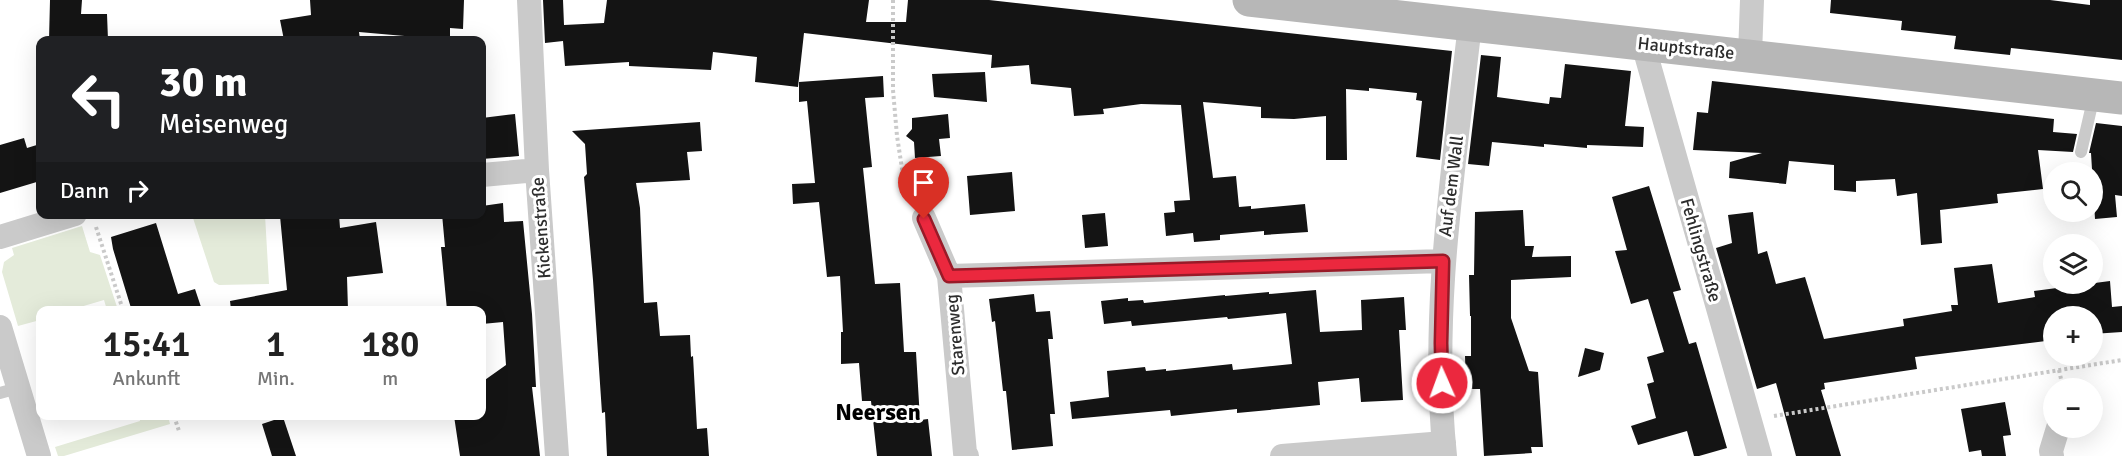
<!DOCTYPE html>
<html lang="de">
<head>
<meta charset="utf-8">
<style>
  :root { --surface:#fff; --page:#f2f2f2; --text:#222; --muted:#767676 }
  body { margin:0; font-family:Signika,sans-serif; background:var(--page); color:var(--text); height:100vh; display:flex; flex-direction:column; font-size:22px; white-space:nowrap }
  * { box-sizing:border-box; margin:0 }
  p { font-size:20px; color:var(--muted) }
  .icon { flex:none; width:33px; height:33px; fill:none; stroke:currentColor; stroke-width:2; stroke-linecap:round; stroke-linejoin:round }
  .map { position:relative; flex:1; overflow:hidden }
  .sheet { position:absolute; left:36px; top:306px; width:450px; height:114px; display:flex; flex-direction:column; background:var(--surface); border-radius:12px; box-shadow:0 6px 24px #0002 }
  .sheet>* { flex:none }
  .hud { position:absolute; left:36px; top:36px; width:450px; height:183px; border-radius:12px; box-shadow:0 6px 24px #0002; background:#202124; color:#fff; overflow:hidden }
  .fabs { position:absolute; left:2043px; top:162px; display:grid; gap:12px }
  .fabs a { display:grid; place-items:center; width:60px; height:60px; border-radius:50%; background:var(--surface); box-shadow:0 6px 24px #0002; font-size:30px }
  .pin { position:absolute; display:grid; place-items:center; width:51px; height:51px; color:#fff; margin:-62px -26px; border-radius:50% 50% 50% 0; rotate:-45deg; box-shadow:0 0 6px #0007 }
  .pin .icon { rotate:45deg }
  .me { position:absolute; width:66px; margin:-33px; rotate:358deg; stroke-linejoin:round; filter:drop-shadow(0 0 4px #0008) }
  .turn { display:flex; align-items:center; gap:21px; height:126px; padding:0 24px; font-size:27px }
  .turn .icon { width:78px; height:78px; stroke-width:2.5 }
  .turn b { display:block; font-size:42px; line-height:51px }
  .then { display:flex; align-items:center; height:57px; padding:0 24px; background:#0003; gap:12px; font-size:22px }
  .eta { display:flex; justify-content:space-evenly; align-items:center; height:102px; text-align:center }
  .eta b { font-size:36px; font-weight:600; line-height:42px }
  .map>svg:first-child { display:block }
</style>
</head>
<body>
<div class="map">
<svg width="2122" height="456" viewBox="0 0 2122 456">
  <rect width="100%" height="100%" fill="#fff"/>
  <!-- green -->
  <path fill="#e4ebda" d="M192 215H265L269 284 219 285 214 282Z
    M82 226 90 252 100 255 118 310H107L104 300 70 310H40V320L18 326 2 272 4 262 14 255 12 248Z
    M139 416H168L170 424 64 456H58L55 447 140 421Z"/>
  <!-- building -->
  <path fill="#141414" d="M50 0H82L81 14H107L108 40H49Z
    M310 0H464L463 29 450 28V40L359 32 360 40H284L280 20 311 15Z
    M543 0H563L564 25 604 23 607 0H869L866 22H906L908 0H989L1452 51 1440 160 1416 157 1422 101 1416 100 1417 93 1369 88V91L1346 89 1347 160H1326V116L1294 119 1261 118V107L1203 102 1213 178 1236 176 1239 207 1251 206V209L1305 204 1308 232 1264 235V231L1220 235V240L1194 242 1193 233 1166 236 1164 213 1175 212 1174 201 1190 200 1181 105 1141 104 1103 109 1104 114 1074 116 1071 88 1031 84 1029 65 991 68 992 55 804 33 798 87 755 82 757 57 713 52 711 70 629 66V62L565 66 563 41 545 43Z
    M1831 0H2050L2090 5V0H2122V60L2011 48 2010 55 1954 49 1956 36 1901 30 1902 21 1830 13Z
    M1481 55 1501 57 1497 97 1549 104 1550 97 1561 98 1565 64 1631 71 1625 126 1644 127 1643 147 1587 145V148L1544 144V147L1492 142 1489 166 1468 164Z
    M985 72 987 102 934 97 932 74Z
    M883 76 884 97 865 98 872 167 863 168 875 284 900 283 904 352H916L920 420 928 419 932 456H877L871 401H862L859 363 841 364V332H843L840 276 827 277 819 202 793 204 792 184 815 183 807 101 799 102V82Z
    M1712 81 2054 119 2053 132 2077 134 2073 152 2038 150 2043 189 1997 194 1998 203 1940 210 1942 243 1921 245 1917 193 1897 196 1895 179 1856 181V192L1834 190V165L1789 161 1786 184 1729 178 1730 162 1762 153 1693 150 1697 112 1708 113Z
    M515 114 519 156 482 159V118Z
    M948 114 950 138 939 139 941 156 915 158 914 142 906 136 912 129V118Z
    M700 122 702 151 687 152 690 180 636 183 640 208 644 303 657 302 660 336 690 335 691 357 693 356 697 429 707 428 709 456H607L605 412 602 413 593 280 584 177 587 174 585 144 572 131Z
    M2096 123 2122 126V196L2115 195 2117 217 2095 219 2091 153H2089Z
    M24 138 27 148 40 144V181L0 193V145Z
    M1012 172 1015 211 970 215 967 176Z
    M1649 186 1681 290 1673 292 1689 344 1696 342 1727 448 1699 456H1694L1687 431 1638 445 1631 426 1656 418 1647 384 1654 382 1647 357 1664 352 1648 299 1631 304 1615 251 1627 250 1612 197Z
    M503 203 504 222 523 221 532 314 536 387H532L540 456H460L454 416H482V382L506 365 503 322 482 324V310H447L441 247H445L442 214H482V206Z
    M1523 210 1525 246H1534L1532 257 1571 256V277L1511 280V318L1529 371 1538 372 1543 447H1531L1532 453 1484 456 1480 389H1466L1465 356H1471V316H1470L1469 275H1474L1475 212Z
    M1753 212 1758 254 1767 251 1776 284 1805 277 1824 339 1904 326 1903 319 1952 311 1951 305H1958L1954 268 1992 264 1998 303 2035 297 2034 291 2110 281 2112 307 2122 306V332L2092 334V316H2054V340L1915 357 1917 369 1824 383 1825 389 1821 390 1841 456H1796L1776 383 1757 389 1716 248 1732 243 1728 215Z
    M1105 213 1108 246 1085 248 1082 215Z
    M287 214H339L340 228 376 222 383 273 347 277 348 310H231L230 301 287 290 280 216Z
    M156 223 178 294 195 289 202 310H139V306L131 308 113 249 111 237Z
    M1316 290 1320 332 1362 330 1361 300 1404 297 1406 330H1399L1403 400 1361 402 1359 378 1318 382 1320 405 1237 413V409L1171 416 1170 410 1072 419 1070 402 1109 397 1107 371 1145 367 1146 371 1166 369V371L1232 364 1233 370 1292 364 1286 313 1228 319 1227 317 1132 326 1131 321 1104 324 1101 301 1128 298V301L1143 300 1144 303 1225 295V296L1269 292V294Z
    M1034 294 1036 312 1050 311 1053 339H1048L1055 414H1050L1053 446 1012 450 1006 391H1003L995 321 992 322 989 299Z
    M1585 348 1604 353 1600 370 1578 377Z
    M2005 402 2011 435 2003 436 2006 456H1982L1981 450 1969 452 1961 409Z
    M283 417 296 456H272L262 424Z"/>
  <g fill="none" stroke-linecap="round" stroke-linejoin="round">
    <!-- path -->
    <path stroke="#cacaca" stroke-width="4" stroke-dasharray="3 3" stroke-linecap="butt" d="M893 0V90L897 136 903 175 914 197
      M96 227 123 310
      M2059 370 2063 388
      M174 416 179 431
      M1774 416 2122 360"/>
    <!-- lane -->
    <path stroke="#cacaca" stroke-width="12" d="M2081 152 2094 96
      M0 393 18 388"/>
    <!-- street -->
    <path stroke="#cacaca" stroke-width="24" d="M529 0 537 170 557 456
      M1643 44 1760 456
      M1750 55 1752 0
      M482 175 537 170
      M924 218 949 276 965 453 967 456
      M0 237 75 214
      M949 276 1443 261
      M0 327 39 456
      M1282 456 1444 443
      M1445 456C1430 312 1454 167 1470 24
      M2052 456 2051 451 2058 428"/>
    <!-- secondary -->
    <path stroke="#b7b7b7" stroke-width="33" d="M1249 0 2122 98"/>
  </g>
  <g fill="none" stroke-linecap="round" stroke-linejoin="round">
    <!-- route casing -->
    <g stroke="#991a28" stroke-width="15">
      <path id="route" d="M924 219 949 276 1443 261 1441 343 1442 383"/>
    </g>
    <!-- route -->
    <use href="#route" stroke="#eb283e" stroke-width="10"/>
  </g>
  <g text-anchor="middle" stroke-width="6" stroke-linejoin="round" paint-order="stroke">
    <!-- street labels -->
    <g font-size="18" fill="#2d2d2d" stroke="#fff">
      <text transform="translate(1686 48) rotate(6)" y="6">Hauptstraße</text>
      <text transform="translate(1451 186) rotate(-83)" y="6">Auf dem Wall</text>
      <text transform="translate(541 228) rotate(-94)" y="6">Kickenstraße</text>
      <text transform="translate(1701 250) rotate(74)" y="6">Fehlingstraße</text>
      <text transform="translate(955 335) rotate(-95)" y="6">Starenweg</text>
    </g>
    <!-- district labels -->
    <g font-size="24" font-weight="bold" fill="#000" stroke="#fff">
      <text x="878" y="420">Neersen</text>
    </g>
  </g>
</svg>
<div class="fabs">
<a><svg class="icon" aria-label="search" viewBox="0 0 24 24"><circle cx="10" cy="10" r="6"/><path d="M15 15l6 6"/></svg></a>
<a><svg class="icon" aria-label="layers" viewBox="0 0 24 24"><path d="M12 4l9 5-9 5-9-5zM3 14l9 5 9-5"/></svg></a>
<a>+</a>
<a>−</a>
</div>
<div class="pin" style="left:924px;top:219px;background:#d93025"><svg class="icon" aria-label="arrive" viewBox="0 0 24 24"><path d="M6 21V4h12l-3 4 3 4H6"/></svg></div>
<svg class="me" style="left:1442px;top:383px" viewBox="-20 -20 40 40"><circle r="17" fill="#eb283e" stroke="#fff" stroke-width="3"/><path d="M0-11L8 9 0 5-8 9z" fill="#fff"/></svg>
<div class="hud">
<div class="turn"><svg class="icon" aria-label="left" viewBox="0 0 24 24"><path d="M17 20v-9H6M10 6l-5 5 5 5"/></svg><div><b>30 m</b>Meisenweg</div></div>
<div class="then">Dann<svg class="icon" aria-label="right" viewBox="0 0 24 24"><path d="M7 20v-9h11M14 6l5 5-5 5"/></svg></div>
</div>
<section class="sheet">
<div class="eta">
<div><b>15:41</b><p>Ankunft</p></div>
<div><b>1</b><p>Min.</p></div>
<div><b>180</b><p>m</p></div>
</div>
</section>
</div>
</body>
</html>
